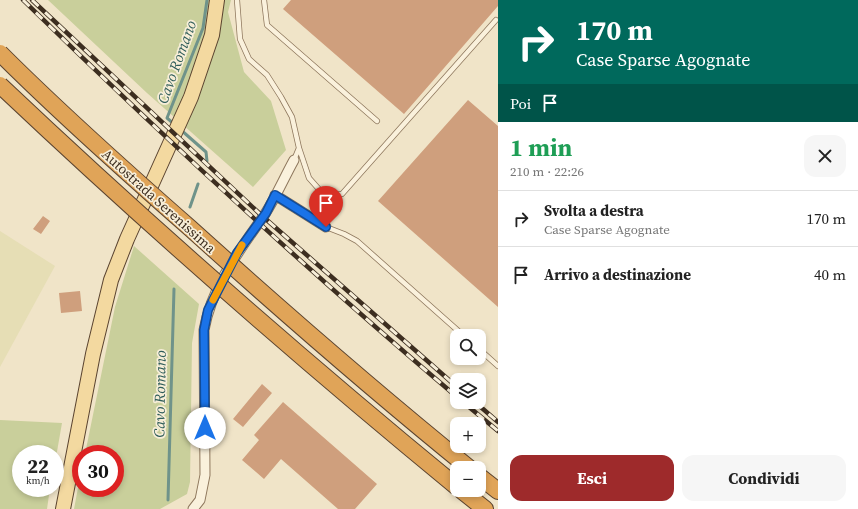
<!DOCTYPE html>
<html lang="it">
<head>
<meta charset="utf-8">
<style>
  :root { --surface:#fff; --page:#f6f6f6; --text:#222; --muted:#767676; --line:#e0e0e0; --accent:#9e2a2b }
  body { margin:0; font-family:"Source Serif 4",serif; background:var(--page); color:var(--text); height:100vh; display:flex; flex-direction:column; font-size:15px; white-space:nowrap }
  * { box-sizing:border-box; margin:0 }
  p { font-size:13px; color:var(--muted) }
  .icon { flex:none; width:22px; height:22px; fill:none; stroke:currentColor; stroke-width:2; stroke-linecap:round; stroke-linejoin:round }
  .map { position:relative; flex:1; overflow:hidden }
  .sheet { display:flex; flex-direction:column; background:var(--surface); width:360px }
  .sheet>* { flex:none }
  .hud { background:#00695c; color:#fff; overflow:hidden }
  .controls { position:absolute; left:450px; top:329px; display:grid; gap:8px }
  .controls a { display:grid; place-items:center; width:36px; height:36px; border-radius:8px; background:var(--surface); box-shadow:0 2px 6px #0003; font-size:20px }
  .speed { position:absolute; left:12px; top:445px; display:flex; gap:8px; font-size:20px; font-weight:700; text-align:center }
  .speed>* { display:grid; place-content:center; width:52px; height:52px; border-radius:50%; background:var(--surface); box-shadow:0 2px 6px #0003; line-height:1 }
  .speed small { font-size:10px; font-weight:400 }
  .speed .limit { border:6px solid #d22; background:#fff; color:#111 }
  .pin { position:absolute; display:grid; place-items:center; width:34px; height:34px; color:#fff; margin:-41px -17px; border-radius:50% 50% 50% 0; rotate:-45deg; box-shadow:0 0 4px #0007 }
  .pin .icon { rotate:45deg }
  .me { position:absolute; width:44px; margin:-22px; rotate:0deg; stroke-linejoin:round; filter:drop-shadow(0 0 3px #0008) }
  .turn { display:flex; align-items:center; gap:14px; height:84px; padding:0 12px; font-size:18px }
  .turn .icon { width:52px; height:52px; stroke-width:2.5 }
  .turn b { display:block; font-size:28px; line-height:34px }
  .then { display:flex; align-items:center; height:38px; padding:0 12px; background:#0003; gap:8px; font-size:15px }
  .round { display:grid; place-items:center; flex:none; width:42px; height:42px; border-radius:12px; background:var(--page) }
  .head { display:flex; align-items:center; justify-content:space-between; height:68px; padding:0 12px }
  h1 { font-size:24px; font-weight:700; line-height:30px; color:#1e9e55 }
  .button { display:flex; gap:8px; margin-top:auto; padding:8px 12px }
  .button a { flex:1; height:46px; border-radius:12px; background:var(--accent); color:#fff; font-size:16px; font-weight:700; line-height:46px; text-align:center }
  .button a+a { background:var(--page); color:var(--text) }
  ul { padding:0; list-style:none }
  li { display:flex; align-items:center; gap:12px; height:56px; padding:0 12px; border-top:1px solid var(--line) }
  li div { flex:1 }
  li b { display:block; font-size:15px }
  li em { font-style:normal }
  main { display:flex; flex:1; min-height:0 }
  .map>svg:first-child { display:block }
</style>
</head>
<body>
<main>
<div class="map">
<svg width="498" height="509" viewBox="0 0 498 509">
  <rect width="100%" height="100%" fill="#f0e4c8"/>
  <!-- farmland -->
  <path fill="#e6deb5" d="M0 231 55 266 0 367Z"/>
  <!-- green -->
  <path fill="#c9cf9b" d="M48 0H231L228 12 244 72 271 101 286 150 253 187 147 93Z
    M134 246 199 304 192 343 190 482 187 494 160 509H74L81 472V488H115V454H85L115 307Z
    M0 420 62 423 55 463V454H21V488H50L47 509H0Z"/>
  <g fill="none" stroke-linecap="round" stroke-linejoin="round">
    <!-- stream -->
    <path stroke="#6f938a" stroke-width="3" d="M174 124 167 118 203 28 207 0
      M181 130 206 152 207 161
      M190 207 198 184
      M168 500 174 289"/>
  </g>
  <!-- building -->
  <path fill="#cf9f7d" d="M291 0H498V6L404 114 283 9Z
    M468 100 498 126V307L378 201Z
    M43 216 50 221 41 234 33 229Z
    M80 291 82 311 61 313 59 293Z
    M262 384 272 393 243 427 233 419Z
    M283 402 377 484 355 509H338L281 459 264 479 242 460 259 440 254 435Z"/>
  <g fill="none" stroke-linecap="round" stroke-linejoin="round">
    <!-- service casing -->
    <g stroke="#8d765c" stroke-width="6">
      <path id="service" d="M237 0 240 39 249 59 267 75 281 97 292 117 299 148 294 160
        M264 0 267 25 377 121
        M299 148 309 178 325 196 342 194 496 20
        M326 227 344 234 357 241 464 336
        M479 349 498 366"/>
    </g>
    <!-- minor casing -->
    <g stroke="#8d765c" stroke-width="11">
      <path id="minor" d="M275 195 326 227
        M193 509 200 500 205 475 204 330C212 285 240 250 265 214 276 197 284 178 294 160"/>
    </g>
    <!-- primary casing -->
    <g stroke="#5b4430" stroke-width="16">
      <path id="primary" d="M63 509 93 354 111 280 127 239 191 97 212 35 217 0"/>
    </g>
    <!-- motorway casing -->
    <g stroke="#5b4430" stroke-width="18">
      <path id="motorway" d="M479 476 498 491
        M461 490 485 509"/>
    </g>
    <!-- service -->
    <use href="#service" stroke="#faf1dc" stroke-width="4.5"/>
    <!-- minor -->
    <use href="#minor" stroke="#faf1dc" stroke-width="9"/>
    <!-- primary -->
    <use href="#primary" stroke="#f3d9a0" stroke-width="14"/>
    <!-- motorway -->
    <use href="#motorway" stroke="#e0a458" stroke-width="16"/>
    <!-- rail casing -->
    <g stroke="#3d2e20" stroke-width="4.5">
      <path id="rail" d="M23 0C163 137 307 270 457 397
        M32 0 260 214 457 387
        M463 402 498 431
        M475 402 498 422"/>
    </g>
    <!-- rail -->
    <use href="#rail" stroke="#f7eed8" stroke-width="3" stroke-dasharray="9" stroke-linecap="butt"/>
    <!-- motorway-bridge casing -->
    <g stroke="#5b4430" stroke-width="18" stroke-linecap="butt">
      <path id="motorway-bridge" d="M0 53C61 114 125 171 190 228 281 310 374 391 469 468
        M0 85C147 224 300 358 457 487"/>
    </g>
    <!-- motorway-bridge -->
    <use href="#motorway-bridge" stroke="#e0a458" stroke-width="16"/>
  </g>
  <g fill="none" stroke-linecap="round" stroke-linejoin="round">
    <!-- route casing -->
    <g stroke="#114b97" stroke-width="10">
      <path id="route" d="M205 428 204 330 208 310 237 253 266 213 275 195 326 227"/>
    </g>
    <!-- route -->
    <use href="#route" stroke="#1a73e8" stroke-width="7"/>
    <!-- slow -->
    <path stroke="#f59e0b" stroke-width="7" d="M213 300 242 245"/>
  </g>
  <g text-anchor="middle" stroke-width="3.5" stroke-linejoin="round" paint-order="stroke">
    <!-- street labels -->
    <g font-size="14" fill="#3d2e20" stroke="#f7eed8">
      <text transform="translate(159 201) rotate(42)" y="5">Autostrada Serenissima</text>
    </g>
    <!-- water labels -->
    <g font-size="15" font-style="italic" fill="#2f5d5a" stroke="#f7eed8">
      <text transform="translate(177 62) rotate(-70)" y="5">Cavo Romano</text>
      <text transform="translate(160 394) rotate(-89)" y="5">Cavo Romano</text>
    </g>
  </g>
</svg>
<div class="controls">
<a><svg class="icon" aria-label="search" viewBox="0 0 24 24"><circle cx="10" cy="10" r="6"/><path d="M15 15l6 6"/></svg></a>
<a><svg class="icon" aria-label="layers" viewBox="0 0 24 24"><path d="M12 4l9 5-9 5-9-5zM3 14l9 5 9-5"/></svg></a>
<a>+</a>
<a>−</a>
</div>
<div class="speed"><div>22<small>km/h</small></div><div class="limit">30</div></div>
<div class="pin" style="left:326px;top:227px;background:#d93025"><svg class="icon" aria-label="arrive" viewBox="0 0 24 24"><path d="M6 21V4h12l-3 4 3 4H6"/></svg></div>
<svg class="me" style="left:205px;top:428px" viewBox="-20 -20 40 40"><circle r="19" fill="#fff"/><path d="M0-13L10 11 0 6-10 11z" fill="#1a73e8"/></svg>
</div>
<section class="sheet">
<div class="hud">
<div class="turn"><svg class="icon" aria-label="right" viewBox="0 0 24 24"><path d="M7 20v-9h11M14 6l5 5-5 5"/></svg><div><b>170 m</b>Case Sparse Agognate</div></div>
<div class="then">Poi<svg class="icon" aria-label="arrive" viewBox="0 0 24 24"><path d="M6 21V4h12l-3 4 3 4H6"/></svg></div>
</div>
<div class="head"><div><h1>1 min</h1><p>210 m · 22:26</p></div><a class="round"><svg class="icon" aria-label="close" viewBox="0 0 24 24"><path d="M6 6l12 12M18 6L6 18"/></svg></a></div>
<ul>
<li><svg class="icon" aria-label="right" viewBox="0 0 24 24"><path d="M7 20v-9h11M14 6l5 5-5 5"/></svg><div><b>Svolta a destra</b><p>Case Sparse Agognate</p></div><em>170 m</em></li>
<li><svg class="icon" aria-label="arrive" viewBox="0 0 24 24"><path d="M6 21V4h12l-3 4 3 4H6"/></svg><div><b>Arrivo a destinazione</b></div><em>40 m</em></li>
</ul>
<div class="button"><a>Esci</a><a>Condividi</a></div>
</section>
</main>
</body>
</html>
